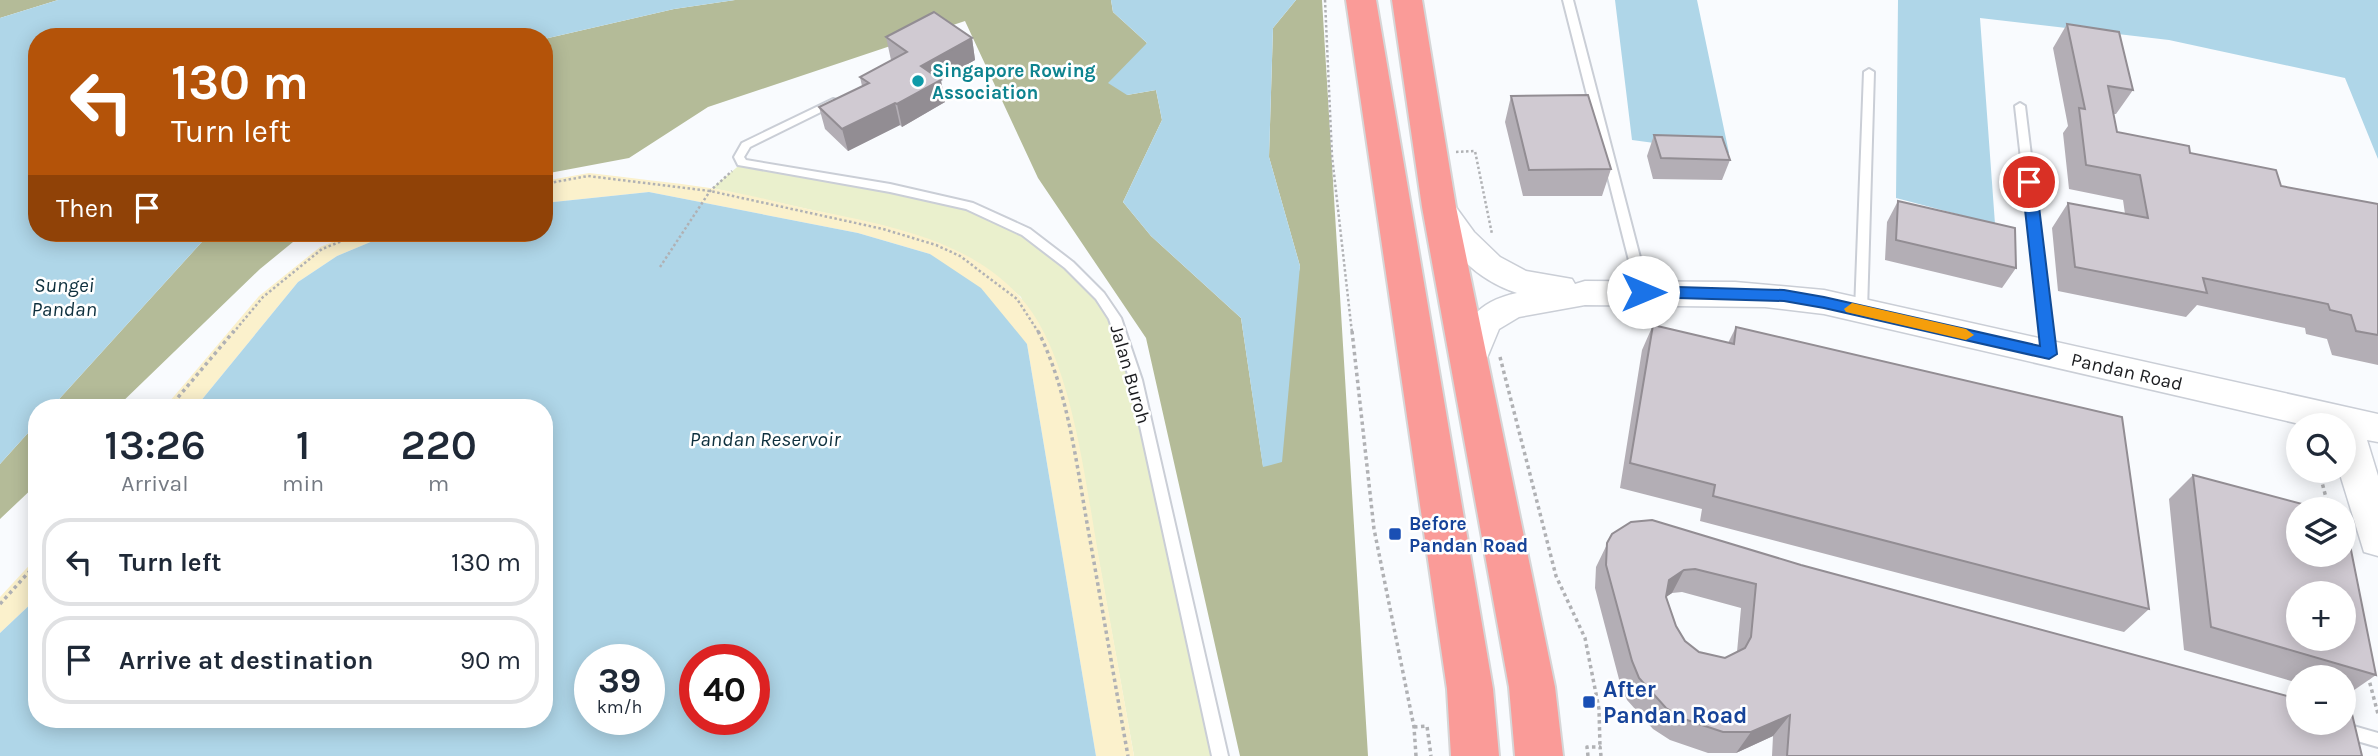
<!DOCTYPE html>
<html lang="en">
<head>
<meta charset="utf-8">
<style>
  :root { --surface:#fff; --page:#f6f6f7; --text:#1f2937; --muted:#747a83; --line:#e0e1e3 }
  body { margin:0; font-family:Karla,sans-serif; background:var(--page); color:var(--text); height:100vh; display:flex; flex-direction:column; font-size:26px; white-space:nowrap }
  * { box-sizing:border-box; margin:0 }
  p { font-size:23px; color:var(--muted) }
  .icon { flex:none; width:38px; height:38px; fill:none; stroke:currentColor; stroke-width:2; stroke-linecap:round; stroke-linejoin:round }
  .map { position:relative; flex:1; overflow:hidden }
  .panel { position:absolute; left:28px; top:399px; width:525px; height:329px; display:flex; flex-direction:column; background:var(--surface); border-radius:28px; box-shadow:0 4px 18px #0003 }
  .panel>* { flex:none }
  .banner { position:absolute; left:28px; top:28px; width:525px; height:214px; border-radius:28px; box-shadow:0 4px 18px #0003; background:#b45309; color:#fff; overflow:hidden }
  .fabs { position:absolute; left:2286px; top:413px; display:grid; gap:14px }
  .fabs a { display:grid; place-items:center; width:70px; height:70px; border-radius:50%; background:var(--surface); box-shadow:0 4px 18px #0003; font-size:35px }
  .speed { position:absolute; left:574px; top:644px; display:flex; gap:14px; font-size:35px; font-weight:700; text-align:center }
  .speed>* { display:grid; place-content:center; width:91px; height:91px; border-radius:50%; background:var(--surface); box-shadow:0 4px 18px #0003; line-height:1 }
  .speed small { font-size:18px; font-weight:400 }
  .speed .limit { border:10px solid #d22; background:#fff; color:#111 }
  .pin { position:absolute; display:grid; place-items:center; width:60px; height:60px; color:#fff; margin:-30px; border:4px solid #fff; border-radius:50%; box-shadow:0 2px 7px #0007 }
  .me { position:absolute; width:77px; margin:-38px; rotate:90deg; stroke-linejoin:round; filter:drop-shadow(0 0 5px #0008) }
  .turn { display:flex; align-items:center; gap:24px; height:147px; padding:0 28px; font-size:32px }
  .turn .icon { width:91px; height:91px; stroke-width:2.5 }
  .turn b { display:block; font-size:49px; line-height:60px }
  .then { display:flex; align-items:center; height:66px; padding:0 28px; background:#0003; gap:14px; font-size:26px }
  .eta { display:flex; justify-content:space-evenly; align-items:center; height:119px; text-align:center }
  .eta b { font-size:42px; font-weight:600; line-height:49px }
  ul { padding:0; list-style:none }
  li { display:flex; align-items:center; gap:21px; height:88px; margin:0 14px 10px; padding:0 14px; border:4px solid var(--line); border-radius:28px }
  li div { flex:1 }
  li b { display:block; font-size:26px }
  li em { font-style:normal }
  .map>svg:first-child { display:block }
</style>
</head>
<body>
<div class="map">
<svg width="2378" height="756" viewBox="0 0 2378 756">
  <rect width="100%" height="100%" fill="#f9fbfe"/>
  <!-- green -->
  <path fill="#eaf0cd" d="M742 163 969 206 1026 232 1100 296 1136 380 1220 756H1134L1085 483 1021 297 984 267 938 243 885 226 712 188Z"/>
  <!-- forest -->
  <path fill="#b4bb98" d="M0 0H58L0 18Z
    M735 0H1111L1113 12 1147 43 1127 95 1156 90 1162 120 1123 202 1151 236 1241 318 1263 466 1300 266 1269 157 1273 28 1296 0H1322L1368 756H1240L1146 338 1038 178 965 21 708 107 629 158 544 174V39L674 9Z
    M210 233H304L260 269 116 408H51Z
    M37 423V484L0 519V464Z"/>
  <!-- sand -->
  <path fill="#fbf1cc" d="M589 173C629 178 670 182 710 188 743 193 776 202 808 209 881 224 968 238 1020 297 1071 352 1085 479 1098 553 1110 620 1122 688 1134 756H1096L1027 344 930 254 858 233 649 192 544 203V181Z
    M355 233H392L337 256 298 282 195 408H164L259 296 320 247Z
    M37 557V598L0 633V597Z"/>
  <!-- water -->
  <path fill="#afd6e8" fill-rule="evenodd" d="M58 0H735L674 9 544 39V37H37V233H210L51 408H37V423L0 464V18Z
    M1111 0H1296L1273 28 1269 157 1300 266 1282 462 1263 467 1241 318 1151 236 1123 202 1162 120 1156 90 1127 95 1108 83 1147 43 1113 12Z
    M1615 0H1697L1729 153 1632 140Z
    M1898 0H2378V159L2345 78 2169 40 1980 18 1995 224 1896 198Z
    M649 192 858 233 930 254 981 288 1027 344 1096 756H0V633L37 598V719H544V408H195L298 282 337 256 392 233H544V203ZM590 660H649V719H590ZM695 660H754V719H695Z"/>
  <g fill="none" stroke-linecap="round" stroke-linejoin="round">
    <!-- lane casing -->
    <g stroke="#caced6" stroke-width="4">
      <path id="lane" d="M1563 0H1573L1649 292 1643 296 1637 292Z
        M1869 69 1874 72 1867 311 1861 315 1855 311 1864 72Z
        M833 99 837 100V104L750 147 744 157 746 160 890 184 973 203 1030 229 1073 262 1104 293 1121 318 1142 380 1228 756H1212L1130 380 1109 319 1096 299 1065 268 1022 235 966 209 890 192 738 165 734 157 742 143Z
        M2020 103 2025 106 2055 353 2049 358 2043 353 2015 106Z
        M2312 723H2343L2378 733V747L2319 730 2314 728Z"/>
    </g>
    <!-- secondary casing -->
    <g stroke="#caced6" stroke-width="3">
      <path id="secondary" d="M1439 196 1450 199 1474 232 1500 257 1526 271 1572 279 1575 284 1585 281 1735 282 1824 290 2378 414V442L2367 440 2378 476V556L2364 552 2339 471H2343V425H2304L1824 314 1765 307 1585 305 1519 317 1499 329 1482 370 1470 374 1458 370 1453 361C1465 322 1475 302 1517 293 1473 279 1447 246 1423 207L1428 199Z"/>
    </g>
    <!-- highway casing -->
    <g stroke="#d6d6d7" stroke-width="4">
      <path id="highway" d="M1346 0H1376L1493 689 1499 756H1451L1447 689Z
        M1392 0H1422L1456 207 1555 687 1563 756H1515L1509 687 1422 207Z"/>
    </g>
    <!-- path-far1 -->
    <path stroke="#b0b1b4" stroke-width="2.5" stroke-dasharray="2.5 2.5" stroke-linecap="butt" d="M1325 0 1332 156 1352 333
      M1456 152 1475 151 1492 234
      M544 184 588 176 710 191 883 229 936 245 960 256 1017 299 1039 333
      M660 267 710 191 732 171
      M233 333 263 297 322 249 362 233"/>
    <!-- path -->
    <path stroke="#b0b1b4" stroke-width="3.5" stroke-dasharray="3.5 3.5" stroke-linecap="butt" d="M1038 331C1067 388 1076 460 1087 523 1101 601 1114 678 1128 756
      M1352 331 1374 529 1414 727 1416 756
      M1500 357 1556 576 1585 638 1599 709 1600 747
      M169 408 234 331
      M2319 471 2329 509
      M0 604 37 563
      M2368 676 2378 714
      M1414 727 1427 726 1431 756
      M1588 756 1587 747H1600L1601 756"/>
    <!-- lane -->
    <use href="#lane" fill="#fff" fill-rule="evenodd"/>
    <!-- secondary -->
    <use href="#secondary" fill="#fff" fill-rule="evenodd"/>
    <!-- highway -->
    <use href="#highway" fill="#fa9b98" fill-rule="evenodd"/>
  </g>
  <!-- wall -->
  <path fill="#b3aeb5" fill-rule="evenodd" d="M2067 24 2133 90 2116 114H2113L2117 132 2190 153 2281 186 2378 204V365L2332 355 2327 339 2306 334 2305 328 2197 305 2186 317 2058 291 2052 228 2068 203 2125 214 2123 200 2069 189 2063 133 2068 126 2053 48Z
    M886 37 972 38 975 60 940 79 945 102 902 127 900 125 848 151 825 129 819 107 862 86 860 77 891 60Z
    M1511 96 1611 169 1602 196H1523L1505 122Z
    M1654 135 1730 160 1722 180 1653 179 1647 156Z
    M1898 201 2016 268 2002 288 1885 260 1887 222Z
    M1653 325 1728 343 1736 327 2149 609 2124 632 1700 521 1702 509 1620 488 1642 350Z
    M2193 475 2376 675 2344 697 2343 677H2298V683L2184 650 2169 499Z
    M1612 534 2362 756H1772L1773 736 1736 753H1708L1670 740 1653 729 1627 700 1620 683 1595 588 1596 567ZM1682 592 1741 608 1737 652 1725 658 1699 652 1685 641 1676 626 1666 597 1672 593Z"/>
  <!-- shaded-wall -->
  <path fill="#928d93" d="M972 38 975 60 925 88 921 66Z
    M941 80 945 102 902 127 897 104Z
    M895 103 900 125 848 151 842 129Z
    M1684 570 1672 593 1657 603 1669 580Z
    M1790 715 1773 736 1736 753 1751 732Z"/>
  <!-- building -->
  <path fill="#d0cad2" stroke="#928d93" stroke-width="2" fill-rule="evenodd" d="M934 12 972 38 921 66 941 80 897 104 895 103 842 129 819 107 869 83 860 77 907 52 886 37Z
    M2067 24 2119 32 2133 90 2108 86 2117 132 2189 146 2190 153 2276 170 2281 186 2378 204V335L2356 331 2351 315 2330 310 2328 304 2203 278 2207 293 2075 267 2068 203 2148 218 2140 175 2086 165 2079 108 2085 109Z
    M1588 95 1611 169 1529 170 1511 96Z
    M1654 135 1722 137 1730 160 1661 158Z
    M1898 201 2015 228 2016 268 1896 240Z
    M1653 325 1734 344 1736 327 2122 417 2149 609 1713 496 1715 485 1630 463Z
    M2193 475 2321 509H2298V555H2343L2344 515 2376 675 2211 627ZM2298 593H2343V639H2298Z
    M1652 520 1801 565 2298 699V723H2343V712L2352 714 2362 756H1787L1790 715 1751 732H1723L1684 719 1666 708 1639 678 1632 661 1606 565 1607 543 1612 534 1631 522ZM1695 569 1756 584 1751 637 1745 648 1725 658 1699 652 1685 641 1676 626 1666 597 1669 580 1684 570Z"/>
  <!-- route -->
  <path fill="#1a73e8" stroke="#114b97" stroke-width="2" d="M2029 178 2036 182 2057 354 2049 359 1824 308 1784 301 1643 297 1635 292 1643 286 1784 290 1824 297 2040 346 2022 182Z"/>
  <!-- slow -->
  <path fill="#f59e0b" d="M1852 303 1966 329 1974 335 1966 340 1846 312 1844 309Z"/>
  <!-- markers -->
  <circle fill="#0f9aa8" stroke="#fff" stroke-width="2.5" cx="918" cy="81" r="7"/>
  <g fill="#1a4fb4" stroke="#fff" stroke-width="2.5">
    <rect x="1388" y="527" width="14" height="14" rx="3.5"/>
    <rect x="1582" y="695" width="14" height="14" rx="3.5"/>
  </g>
  <g text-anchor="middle" stroke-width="5" stroke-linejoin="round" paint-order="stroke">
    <!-- culture labels -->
    <g font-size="19" font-weight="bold" fill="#0d838f" stroke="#fff" text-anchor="start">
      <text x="932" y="77">Singapore Rowing<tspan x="932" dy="22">Association</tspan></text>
    </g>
    <!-- street labels -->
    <g font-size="19" fill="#1c1d20" stroke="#fff">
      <text transform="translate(2127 371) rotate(13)" y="7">Pandan Road</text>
      <text transform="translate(1131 374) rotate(74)" y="7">Jalan Buroh</text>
    </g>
    <!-- transit labels -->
    <g font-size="19" font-weight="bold" fill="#164399" stroke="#fff" text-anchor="start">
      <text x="1409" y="530">Before<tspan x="1409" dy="22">Pandan Road</tspan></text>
    </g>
    <!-- water labels -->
    <g font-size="21" font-style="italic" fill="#0e303e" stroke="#fff">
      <text x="64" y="292">Sungei<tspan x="64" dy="24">Pandan</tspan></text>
      <text x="765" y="446">Pandan Reservoir</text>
    </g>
    <!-- near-transit labels -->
    <g font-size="23" font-weight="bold" fill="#164399" stroke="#fff" text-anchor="start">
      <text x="1603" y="697">After<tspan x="1603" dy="26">Pandan Road</tspan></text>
    </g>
  </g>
</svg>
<div class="fabs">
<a><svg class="icon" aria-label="search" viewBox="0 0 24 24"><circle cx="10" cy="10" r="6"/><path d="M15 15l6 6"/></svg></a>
<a><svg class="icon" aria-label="layers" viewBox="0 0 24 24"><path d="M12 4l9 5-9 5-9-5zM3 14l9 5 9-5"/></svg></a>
<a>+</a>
<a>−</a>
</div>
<div class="speed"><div>39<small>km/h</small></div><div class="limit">40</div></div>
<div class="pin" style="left:2029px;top:182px;background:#d93025"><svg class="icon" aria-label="arrive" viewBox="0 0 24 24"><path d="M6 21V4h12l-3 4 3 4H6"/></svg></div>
<svg class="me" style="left:1643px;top:292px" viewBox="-20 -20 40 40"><circle r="19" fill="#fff"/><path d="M0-13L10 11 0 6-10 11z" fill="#1a73e8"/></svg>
<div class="banner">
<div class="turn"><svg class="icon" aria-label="left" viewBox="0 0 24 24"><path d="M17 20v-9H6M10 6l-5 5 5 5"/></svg><div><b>130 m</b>Turn left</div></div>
<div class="then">Then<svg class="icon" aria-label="arrive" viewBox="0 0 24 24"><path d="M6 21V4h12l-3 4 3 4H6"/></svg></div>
</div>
<section class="panel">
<div class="eta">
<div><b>13:26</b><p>Arrival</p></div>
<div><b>1</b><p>min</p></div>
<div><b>220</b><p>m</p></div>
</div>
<ul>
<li><svg class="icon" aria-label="left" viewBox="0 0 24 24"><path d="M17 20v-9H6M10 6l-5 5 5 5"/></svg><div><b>Turn left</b></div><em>130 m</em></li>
<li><svg class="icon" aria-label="arrive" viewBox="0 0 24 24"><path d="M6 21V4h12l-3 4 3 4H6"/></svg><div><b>Arrive at destination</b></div><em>90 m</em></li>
</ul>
</section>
</div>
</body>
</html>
